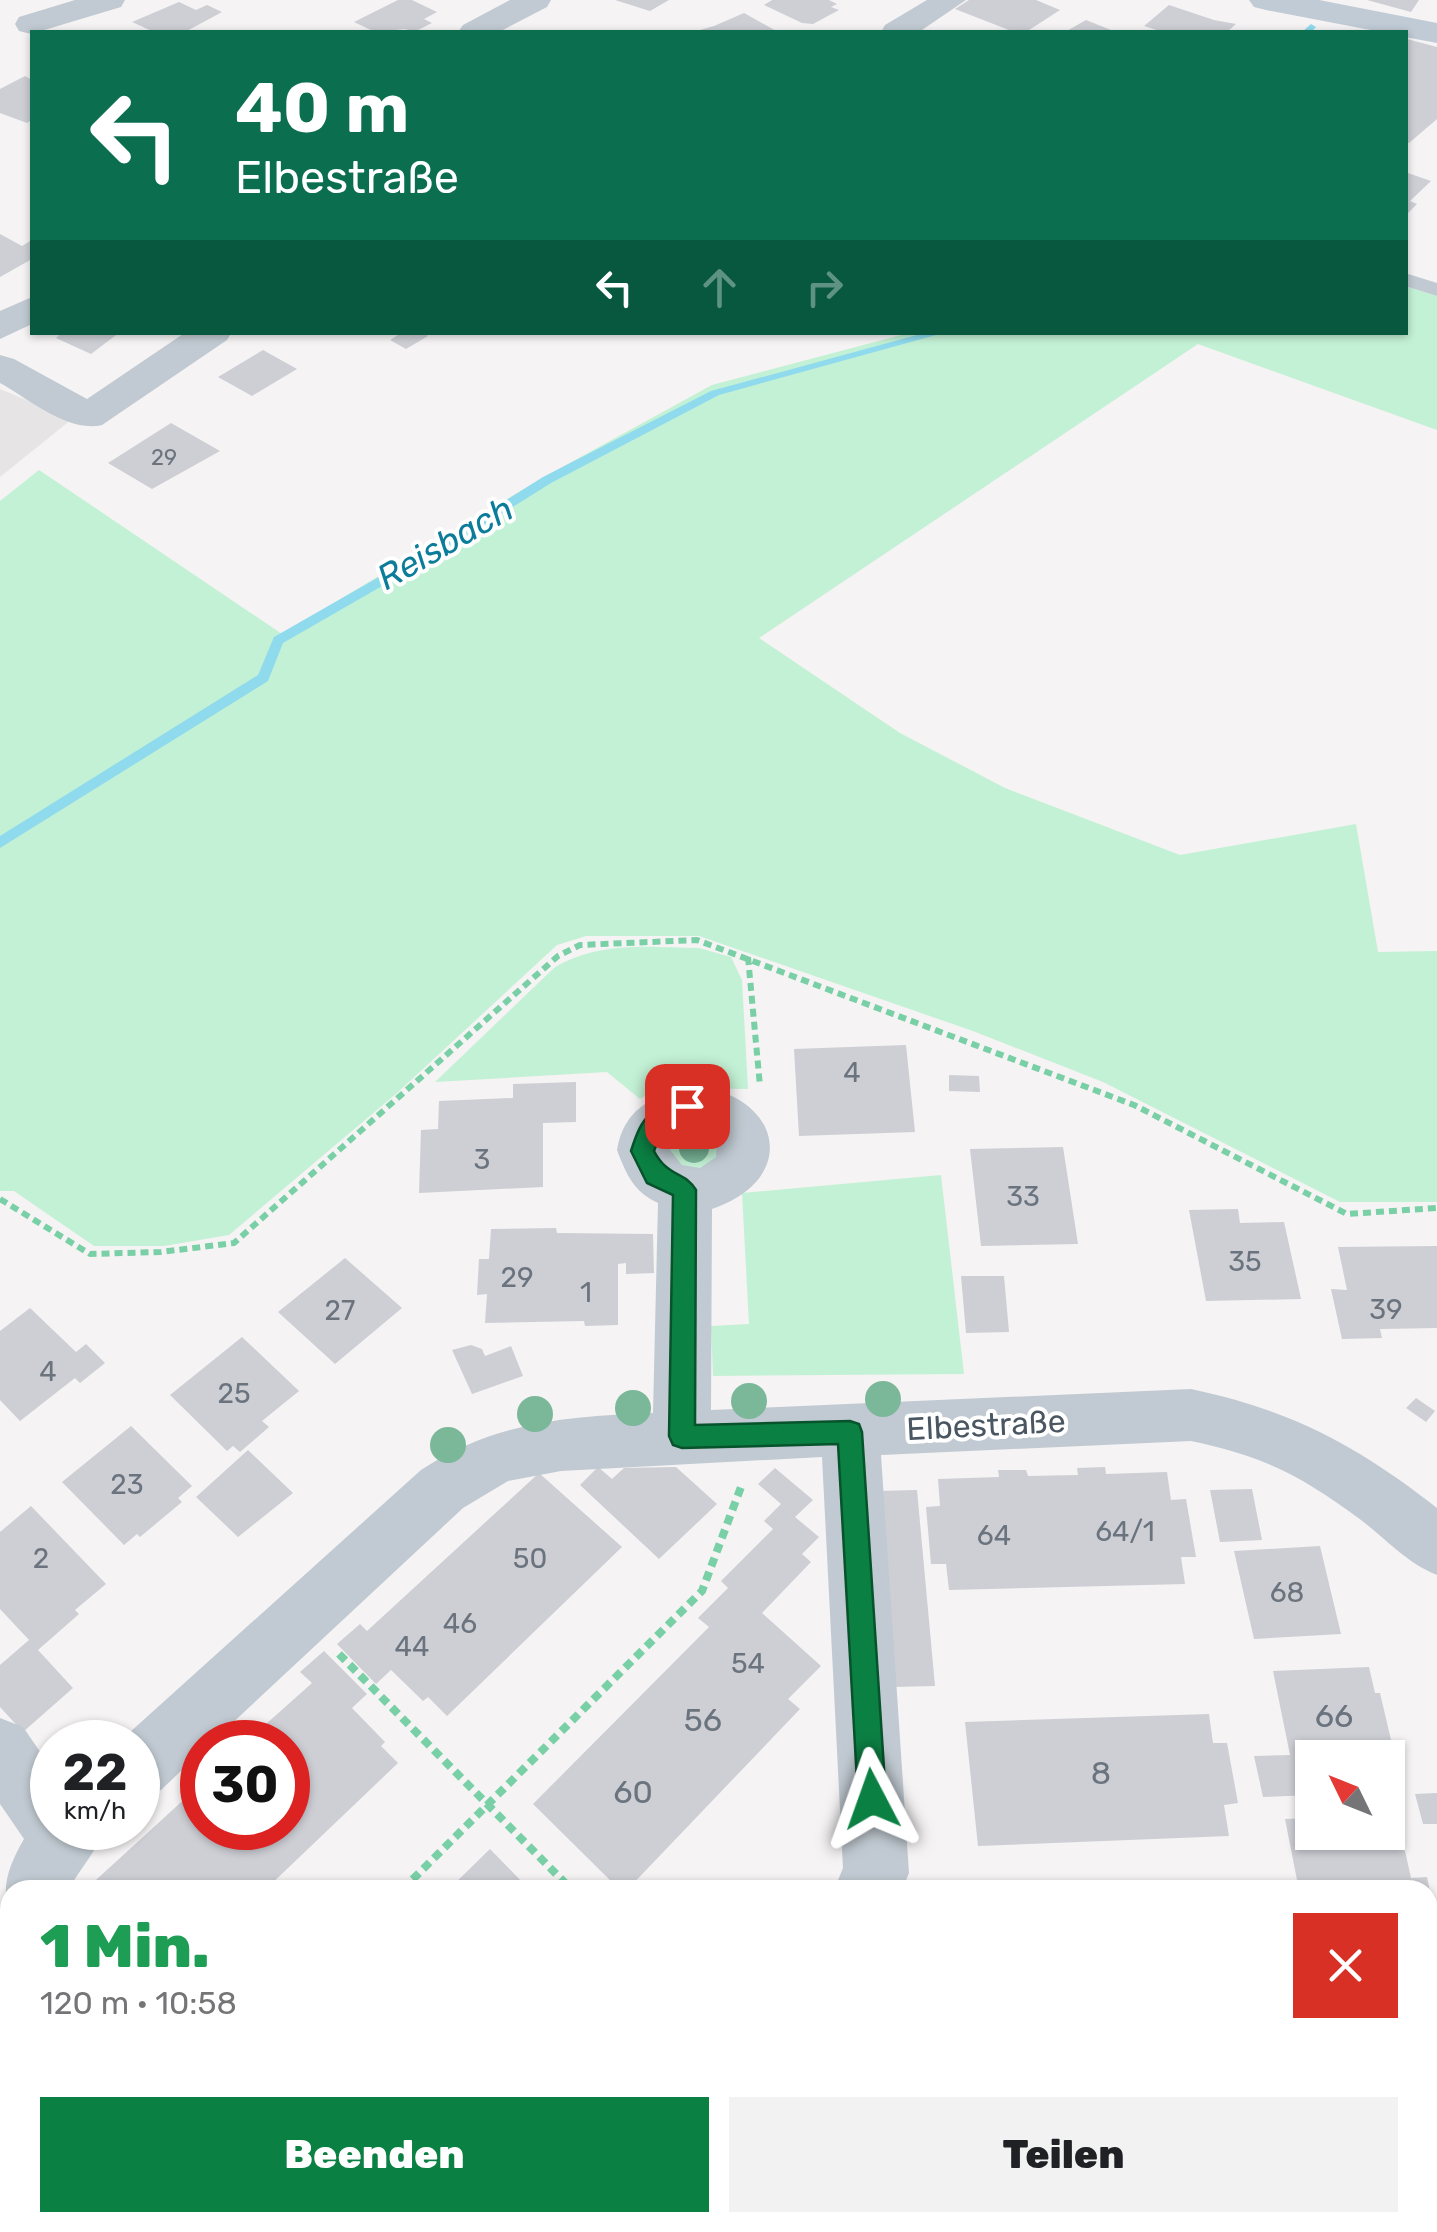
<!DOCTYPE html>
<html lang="de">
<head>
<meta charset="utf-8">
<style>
  :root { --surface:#fff; --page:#f2f2f2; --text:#202124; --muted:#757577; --accent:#0b8043 }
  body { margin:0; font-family:Rubik,sans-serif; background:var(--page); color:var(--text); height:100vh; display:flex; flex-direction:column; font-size:38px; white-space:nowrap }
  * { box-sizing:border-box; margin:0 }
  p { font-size:32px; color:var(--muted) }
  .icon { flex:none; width:55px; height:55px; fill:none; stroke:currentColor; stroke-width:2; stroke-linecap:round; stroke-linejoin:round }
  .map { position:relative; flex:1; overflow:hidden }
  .sheet { position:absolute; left:0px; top:1880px; width:1438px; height:352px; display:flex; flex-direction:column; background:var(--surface); border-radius:30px 30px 0 0; box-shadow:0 2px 8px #0004 }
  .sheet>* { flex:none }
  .top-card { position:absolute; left:30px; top:30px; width:1378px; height:305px; border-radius:0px; box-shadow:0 2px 8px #0004; background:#0b6e4f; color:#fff; overflow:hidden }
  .needle { width:65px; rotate:313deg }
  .controls { position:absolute; left:1295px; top:1740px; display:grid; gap:20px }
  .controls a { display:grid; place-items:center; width:110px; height:110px; border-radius:0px; background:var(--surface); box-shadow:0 2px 8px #0004; font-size:50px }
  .speed { position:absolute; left:30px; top:1720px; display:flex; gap:20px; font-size:50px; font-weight:700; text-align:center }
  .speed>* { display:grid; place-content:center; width:130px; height:130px; border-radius:50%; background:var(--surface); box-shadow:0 2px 8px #0004; line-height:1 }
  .speed small { font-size:25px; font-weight:400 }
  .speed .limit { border:15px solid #d22; background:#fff; color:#111 }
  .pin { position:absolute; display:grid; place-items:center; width:85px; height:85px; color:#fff; margin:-42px; border-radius:20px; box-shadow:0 5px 15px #0006 }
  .me { position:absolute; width:110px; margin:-55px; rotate:356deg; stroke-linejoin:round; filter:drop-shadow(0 0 8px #0008) }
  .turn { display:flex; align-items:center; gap:35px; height:210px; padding:0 40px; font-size:45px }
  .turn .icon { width:130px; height:130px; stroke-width:2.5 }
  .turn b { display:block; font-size:70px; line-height:85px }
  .lanes { display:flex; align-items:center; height:95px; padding:0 40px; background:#0003; justify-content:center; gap:50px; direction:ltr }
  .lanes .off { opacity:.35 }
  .round { display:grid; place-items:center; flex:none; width:105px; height:105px; border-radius:0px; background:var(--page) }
  .summary { display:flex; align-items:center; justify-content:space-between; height:170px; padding:0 40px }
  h1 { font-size:60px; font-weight:800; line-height:75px; color:#1e9e55 }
  .cta { display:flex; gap:20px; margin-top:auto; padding:20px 40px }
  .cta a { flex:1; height:115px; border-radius:0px; background:var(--accent); color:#fff; font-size:40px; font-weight:800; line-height:115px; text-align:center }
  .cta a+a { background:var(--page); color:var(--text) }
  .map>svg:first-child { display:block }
</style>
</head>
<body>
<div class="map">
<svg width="1437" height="2232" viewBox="0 0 1437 2232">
  <rect width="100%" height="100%" fill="#f5f3f3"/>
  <!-- education -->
  <path fill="#e6e4e5" d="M0 389 72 419 0 477Z"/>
  <!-- green -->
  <path fill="#c3f1d5" d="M1405 286 1437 296V430L1198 344 759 638 900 733 1005 788 1180 855 1356 824 1378 952 1437 951V1202H1340L1103 1082 973 1031 699 936H586L557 945 397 1093 229 1235 164 1246H94L14 1191H0V501L39 470 282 634 544 477 712 385 909 333 1405 332Z
    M699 948 731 957 742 980 748 1089 658 1088 640 1099 607 1072 435 1082 554 968C597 941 649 947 699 948Z
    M713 1126 724 1158 689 1174 661 1143 672 1127Z
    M941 1175 964 1374 713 1376 711 1326 749 1324 742 1193Z"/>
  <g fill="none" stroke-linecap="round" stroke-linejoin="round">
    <!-- stream -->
    <path fill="#90daee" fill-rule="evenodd" d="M1311 24 1316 27 1311 32H1302Z
      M928 332H947L719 395 551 483 436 555 283 643 268 681 0 848V836L258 675 274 637 428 549 543 477 711 391Z"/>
  </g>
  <!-- building -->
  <path fill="#cdcfd5" d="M398 0H412L437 12 424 19 432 23 414 32 405 29 375 32 354 22Z
    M615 0H669L650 11Z
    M772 0H829L837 4 831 7 839 10 813 24 802 23 764 5Z
    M969 0H1036L1060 10 1026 32H1014L955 9Z
    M1367 0H1419L1411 12Z
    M179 2 196 10 207 5 222 12 185 32H154L132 22Z
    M1169 5 1214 20 1236 24 1227 32H1163L1144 26Z
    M744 13 778 32H693L714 26Z
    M1086 20 1116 32H1065Z
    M1407 39 1437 47V119L1409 143 1405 141Z
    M25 76 32 80V120L27 123 0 113V89Z
    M1405 172 1431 181 1410 201 1417 204 1405 216Z
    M0 234 22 246 32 240V259L0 277Z
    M63 332H120L91 354 56 338Z
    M403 332H422L428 336 406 349 390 340Z
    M263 350 297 369 252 396 218 377Z
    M171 423 220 451 152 489 108 463Z
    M906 1045 915 1132 799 1136 794 1049Z
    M949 1075 979 1076 980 1092 949 1091Z
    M576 1082V1122L543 1123V1187L419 1193 421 1130 438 1129 439 1101 513 1098V1084Z
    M1063 1147 1078 1244 981 1246 970 1149Z
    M1238 1209 1240 1223 1284 1222 1301 1299 1206 1301 1189 1210Z
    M556 1228 557 1233 653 1234 654 1273 626 1274V1263L618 1264V1325L585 1326 584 1321 485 1323 487 1294 477 1295 479 1259H489L491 1229Z
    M1437 1246V1328L1380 1329 1382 1338 1342 1339 1331 1289 1347 1290 1338 1247Z
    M345 1258 402 1308 335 1364 278 1312Z
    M961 1276H1004L1009 1332 966 1333Z
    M30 1308 76 1352 86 1344 105 1363 80 1383 75 1378 20 1421 0 1400V1331Z
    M242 1337 299 1391 262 1421 269 1427 240 1452 233 1446 227 1451 170 1395Z
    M471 1345 482 1349 485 1356 511 1346 523 1376 472 1394 452 1350Z
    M1416 1398 1435 1411 1426 1422 1406 1408Z
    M131 1426 192 1486 178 1498 182 1502 140 1537 137 1534 124 1545 62 1482Z
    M248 1450 293 1493 238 1537 196 1497Z
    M598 1467 612 1479 624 1468 676 1467 717 1504 659 1559 580 1485Z
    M1105 1467 1106 1474 1167 1472 1171 1500 1186 1499 1196 1557H1181L1185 1584 949 1590 946 1564H931L926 1507 940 1506 938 1479 999 1477 998 1470H1026L1028 1476 1078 1475 1077 1468Z
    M775 1468 813 1500 795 1517 819 1537 802 1554 811 1562 762 1613 821 1666 788 1699 800 1709 627 1890H620L533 1804 709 1627 698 1618 728 1588 721 1581 773 1529 764 1521 781 1504 758 1484Z
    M539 1473 622 1547 447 1716 428 1697 423 1701 391 1670 376 1684 337 1644 360 1624 367 1631Z
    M1252 1489 1262 1540 1220 1542 1210 1490Z
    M917 1490 935 1686 893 1687 877 1491Z
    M31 1506 106 1584 75 1610 79 1614 38 1650 73 1688 23 1732 0 1707V1665L29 1640 0 1609V1532Z
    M1320 1546 1341 1634 1254 1639 1234 1551Z
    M324 1651 367 1694 352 1708 385 1742 381 1746 398 1763 265 1890H85L202 1783V1828H288V1742H246L312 1683 300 1672Z
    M1369 1667 1375 1693H1380L1391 1740H1386L1389 1758H1312V1795L1263 1797 1254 1756 1290 1755 1273 1671Z
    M1209 1714 1213 1743H1227L1238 1803 1224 1805 1229 1836 978 1846 965 1722Z
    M1437 1793V1824H1423L1415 1794Z
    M1388 1815H1397L1411 1878 1427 1877 1436 1920H1428V1890H1299L1285 1819 1312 1818V1832H1388Z
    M490 1849 530 1890H448Z
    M1437 1970V2085H1428V1971Z
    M886 2222H977L986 2232H878Z"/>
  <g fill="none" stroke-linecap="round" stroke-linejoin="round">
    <!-- path-far1 -->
    <path stroke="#7ad0a6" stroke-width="6" stroke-dasharray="8 5" stroke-linecap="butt" d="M748 957 760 1086
      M0 1199 90 1254 161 1252 234 1243 558 956 580 945 697 940 1134 1105 1347 1214 1437 1208"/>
    <!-- path -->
    <path stroke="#7ad0a6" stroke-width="8" stroke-dasharray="9 6" stroke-linecap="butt" d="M339 1654 572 1890
      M402 1890 702 1591 741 1487
      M1029 2222 1038 2232
      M178 2232 252 2228"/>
    <!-- lane -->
    <path fill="#c1cad2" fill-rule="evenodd" d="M1405 273 1437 283V296L1405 286Z"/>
    <!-- street -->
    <path fill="#c1cad2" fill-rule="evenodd" d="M75 0H125L121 7 31 34 19 31 15 24 19 17Z
      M510 0H551L547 7 499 32H458L463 25Z
      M927 0H966L919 32H881L885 25Z
      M32 297V324L0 339V311Z
      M186 332H232L227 340 102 425C68 433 29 399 0 383V355L14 359 87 399Z
      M687 1086C778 1089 805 1177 712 1209L711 1410 1191 1389C1286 1409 1351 1442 1428 1501L1437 1508V1575C1407 1563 1386 1539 1361 1520 1302 1476 1263 1456 1191 1441L881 1455 909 1873 902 1890H834L843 1868 822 1457 561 1471 508 1481 463 1508 212 1742H202V1751L161 1790 138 1800V1742H119L421 1470C493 1422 569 1416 653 1413L658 1203C634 1192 626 1174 617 1150 624 1109 650 1098 687 1086ZM690 1128 704 1129 717 1142 716 1157 700 1168 682 1165 670 1150 679 1133Z
      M0 1718 23 1727 52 1769V1828H106C96 1851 81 1868 68 1890H10V1914C0 1888 9 1865 24 1839L0 1804Z
      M10 1925V2036L0 2040V1929Z
      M0 2098H10V2168H0Z
      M275 2222H349L353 2232H276Z
      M514 2222H590L586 2232H510Z
      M774 2222H849L845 2232H770Z"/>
    <!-- secondary -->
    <path fill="#c1cbd6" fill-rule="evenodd" d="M1249 0H1319L1437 23V43L1405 37V32H1381L1266 10 1254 7Z"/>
  </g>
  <!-- trees -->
  <g fill="#7bb799">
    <circle cx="694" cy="1148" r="15"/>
    <circle cx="883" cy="1399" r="18"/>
    <circle cx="749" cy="1401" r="18"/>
    <circle cx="633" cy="1408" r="18"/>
    <circle cx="535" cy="1414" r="18"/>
    <circle cx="448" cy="1445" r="18"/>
  </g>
  <!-- route -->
  <path fill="#0b8043" stroke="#07532c" stroke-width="2.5" d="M687 1097 698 1106 695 1113C671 1122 662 1126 654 1151 668 1178 685 1171 696 1190L695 1425 850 1421 859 1424 862 1432 886 1799 882 1809 872 1813 862 1809 858 1799 838 1444 682 1448 673 1445 669 1436 673 1195 647 1183 631 1151C643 1113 650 1110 687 1097Z"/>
  <g text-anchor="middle" stroke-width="8" stroke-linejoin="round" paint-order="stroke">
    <!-- far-number labels -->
    <g font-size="22" fill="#6b747e">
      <text x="164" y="465">29</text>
    </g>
    <!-- number labels -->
    <g font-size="28" fill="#6b747e">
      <text x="852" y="1082">4</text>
      <text x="482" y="1169">3</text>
      <text x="1023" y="1206">33</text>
      <text x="1245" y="1271">35</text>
      <text x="517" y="1287">29</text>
      <text x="586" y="1302">1</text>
      <text x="1386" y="1319">39</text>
      <text x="340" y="1320">27</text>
      <text x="48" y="1381">4</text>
      <text x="234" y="1403">25</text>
      <text x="127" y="1494">23</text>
      <text x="1125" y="1541">64/1</text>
      <text x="994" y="1545">64</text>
      <text x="41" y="1568">2</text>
      <text x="530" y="1568">50</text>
      <text x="1287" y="1602">68</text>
      <text x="460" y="1633">46</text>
      <text x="412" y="1656">44</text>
      <text x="748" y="1673">54</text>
    </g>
    <!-- street labels -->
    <g font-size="32" fill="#4a5661" stroke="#fff">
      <text transform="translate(986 1425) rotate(-3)" y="11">Elbestraße</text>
    </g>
    <!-- near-number labels -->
    <g font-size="32" fill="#6b747e">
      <text x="1334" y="1727">66</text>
      <text x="703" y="1731">56</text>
      <text x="1101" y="1784">8</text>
      <text x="633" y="1803">60</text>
    </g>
    <!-- water labels -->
    <g font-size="35" font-style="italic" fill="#0c7c9b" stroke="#fff">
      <text transform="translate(445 543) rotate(-30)" y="12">Reisbach</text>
    </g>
  </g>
</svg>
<div class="controls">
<a><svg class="needle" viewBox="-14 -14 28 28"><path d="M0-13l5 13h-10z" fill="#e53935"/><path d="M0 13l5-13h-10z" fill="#757577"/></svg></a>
</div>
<div class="speed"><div>22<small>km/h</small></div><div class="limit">30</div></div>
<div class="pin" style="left:687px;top:1106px;background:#d93025"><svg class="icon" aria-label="arrive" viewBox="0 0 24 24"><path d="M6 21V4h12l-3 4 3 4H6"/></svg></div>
<svg class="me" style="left:872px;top:1799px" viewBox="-20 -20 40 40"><path d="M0-17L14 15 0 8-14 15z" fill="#0b8043" stroke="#fff" stroke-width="4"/></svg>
<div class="top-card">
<div class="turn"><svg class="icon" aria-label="left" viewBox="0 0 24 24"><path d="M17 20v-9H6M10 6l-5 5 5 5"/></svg><div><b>40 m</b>Elbestraße</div></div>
<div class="lanes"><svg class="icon" aria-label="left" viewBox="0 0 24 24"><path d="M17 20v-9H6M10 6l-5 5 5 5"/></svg><svg class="icon off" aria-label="ahead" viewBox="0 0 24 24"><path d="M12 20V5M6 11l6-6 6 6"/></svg><svg class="icon off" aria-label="right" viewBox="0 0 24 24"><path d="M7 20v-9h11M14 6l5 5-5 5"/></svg></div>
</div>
<section class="sheet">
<div class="summary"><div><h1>1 Min.</h1><p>120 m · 10:58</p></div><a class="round" style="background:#d93025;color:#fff"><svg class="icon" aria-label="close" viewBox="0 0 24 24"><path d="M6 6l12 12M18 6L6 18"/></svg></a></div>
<div class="cta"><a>Beenden</a><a>Teilen</a></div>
</section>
</div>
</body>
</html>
